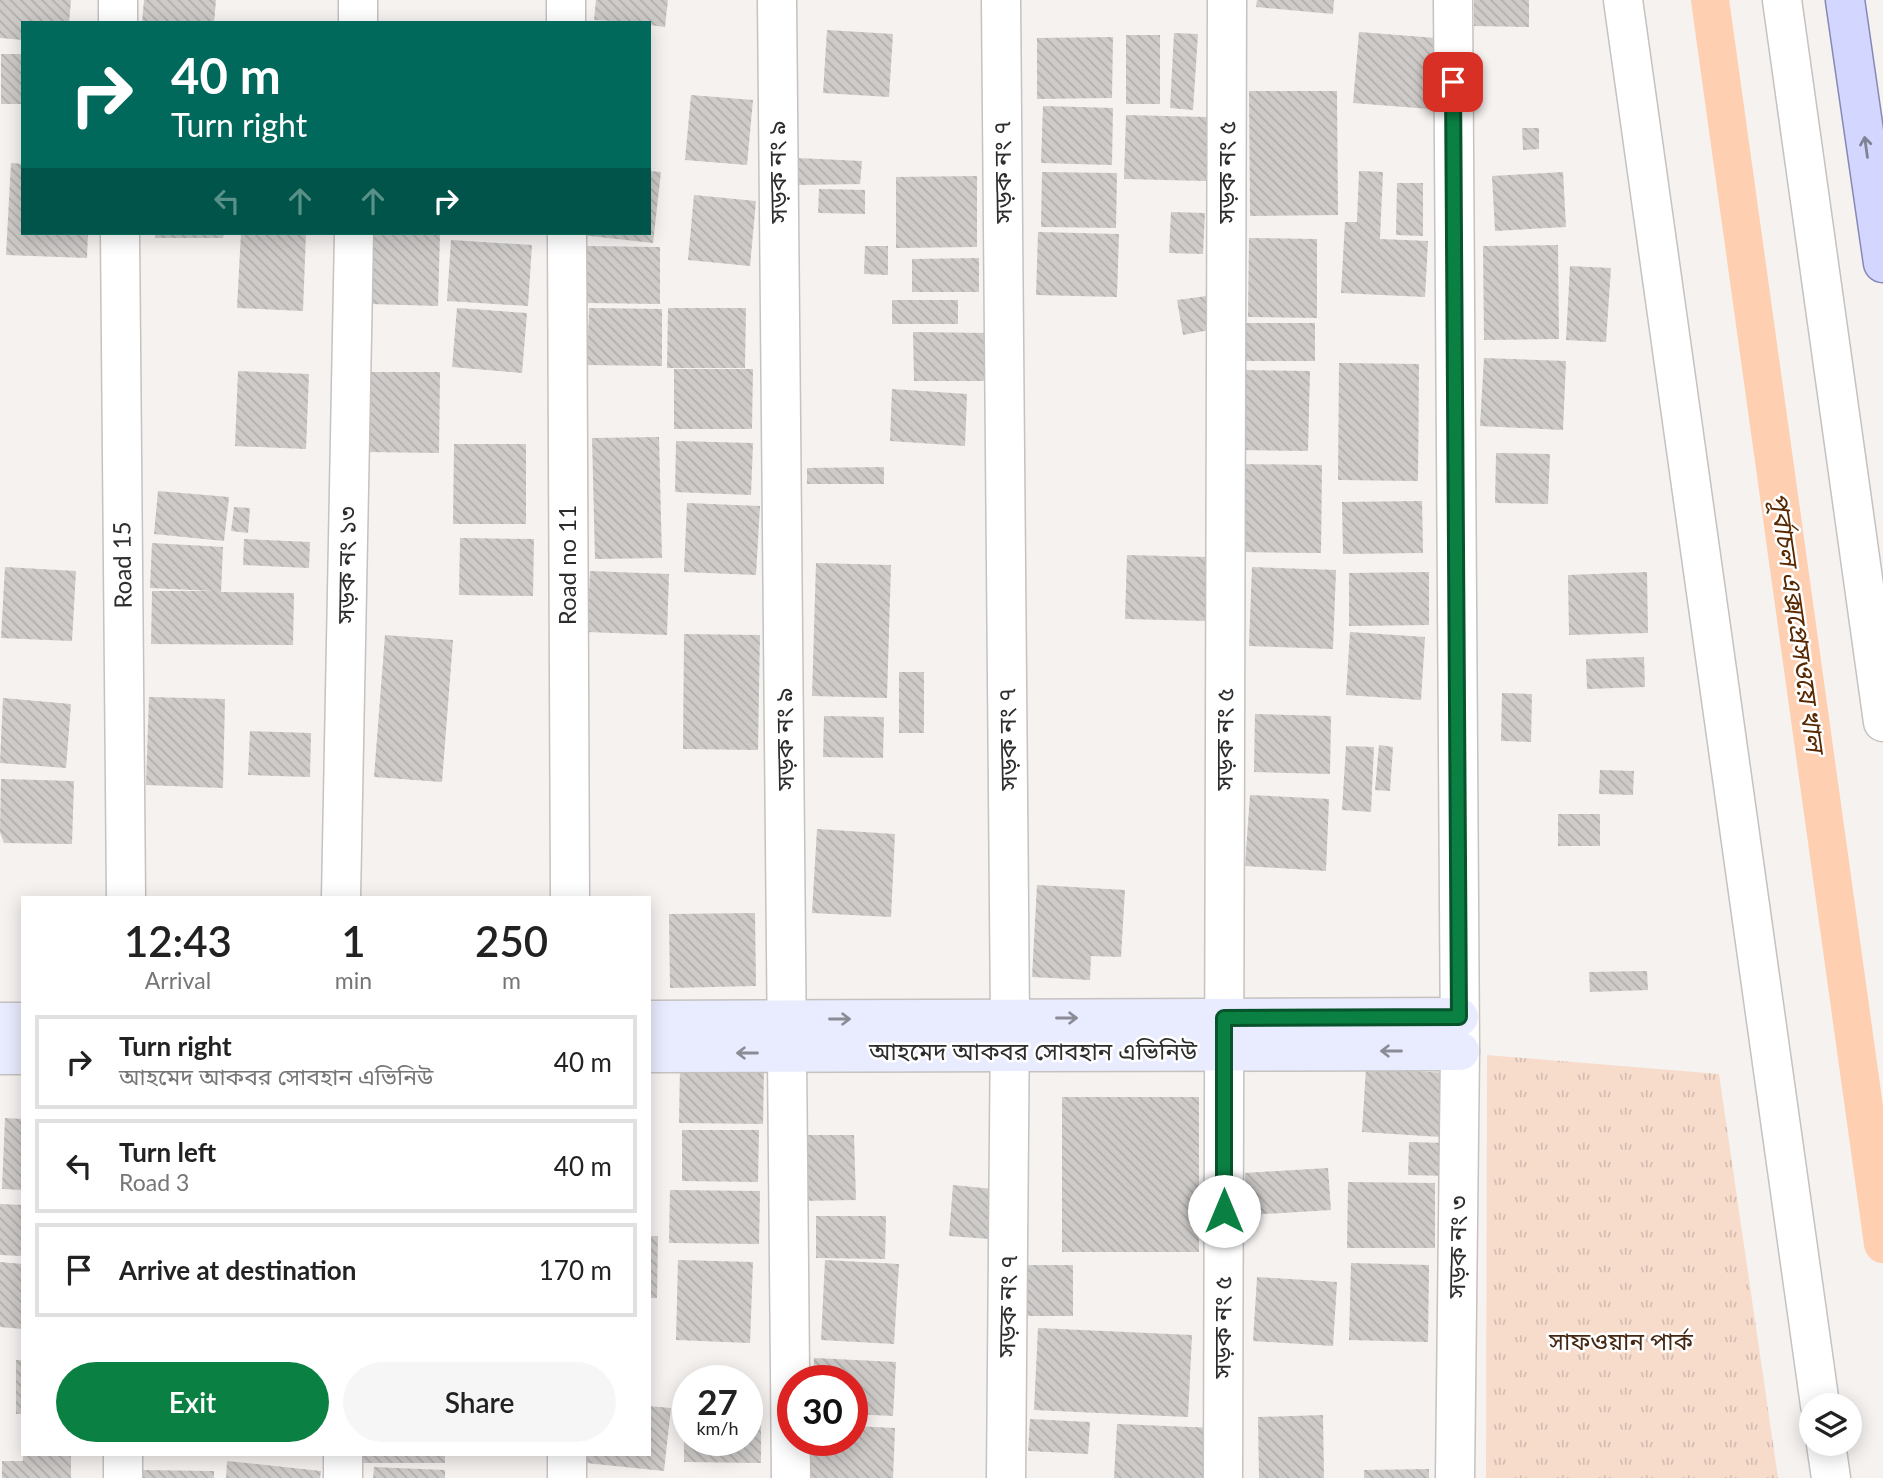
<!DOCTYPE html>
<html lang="en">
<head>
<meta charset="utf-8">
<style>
  :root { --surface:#fff; --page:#f6f6f6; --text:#222; --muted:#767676; --line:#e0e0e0; --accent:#0b8043 }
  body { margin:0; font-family:Lato,"Noto Sans Bengali",sans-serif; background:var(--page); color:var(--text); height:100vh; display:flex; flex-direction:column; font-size:26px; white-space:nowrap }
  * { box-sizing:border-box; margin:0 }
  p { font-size:23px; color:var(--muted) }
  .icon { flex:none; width:38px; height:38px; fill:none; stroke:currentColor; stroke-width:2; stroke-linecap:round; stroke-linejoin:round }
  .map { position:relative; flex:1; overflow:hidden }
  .drawer { position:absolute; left:21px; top:896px; width:630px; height:560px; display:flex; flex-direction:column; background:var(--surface); border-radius:0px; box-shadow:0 4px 18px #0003 }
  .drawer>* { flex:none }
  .hud { position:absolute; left:21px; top:21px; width:630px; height:214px; border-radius:0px; box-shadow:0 4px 18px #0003; background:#00695c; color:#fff; overflow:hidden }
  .tools { position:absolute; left:1799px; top:1393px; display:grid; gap:14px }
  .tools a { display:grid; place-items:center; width:63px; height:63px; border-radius:50%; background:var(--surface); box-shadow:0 4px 18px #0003; font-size:35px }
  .speed { position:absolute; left:672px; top:1365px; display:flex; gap:14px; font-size:35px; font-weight:700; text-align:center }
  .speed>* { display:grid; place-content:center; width:91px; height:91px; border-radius:50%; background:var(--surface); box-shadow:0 4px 18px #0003; line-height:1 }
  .speed small { font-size:18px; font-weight:400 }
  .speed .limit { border:10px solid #d22; background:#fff; color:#111 }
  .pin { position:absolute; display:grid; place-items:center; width:60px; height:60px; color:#fff; margin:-30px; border-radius:14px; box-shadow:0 4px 10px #0006 }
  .me { position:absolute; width:77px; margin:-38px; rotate:0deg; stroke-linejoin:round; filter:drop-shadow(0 0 5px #0008) }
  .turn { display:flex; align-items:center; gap:24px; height:147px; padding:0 35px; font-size:32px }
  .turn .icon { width:91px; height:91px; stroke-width:2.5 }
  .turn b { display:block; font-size:49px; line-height:60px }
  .lanes { display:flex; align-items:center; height:66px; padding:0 35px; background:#0003; justify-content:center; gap:35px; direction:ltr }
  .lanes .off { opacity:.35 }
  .eta { display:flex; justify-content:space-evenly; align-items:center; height:119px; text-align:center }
  .eta b { font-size:42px; font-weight:600; line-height:49px }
  .action { display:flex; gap:14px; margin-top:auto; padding:14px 35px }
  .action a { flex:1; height:80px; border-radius:42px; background:var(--accent); color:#fff; font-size:28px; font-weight:600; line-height:80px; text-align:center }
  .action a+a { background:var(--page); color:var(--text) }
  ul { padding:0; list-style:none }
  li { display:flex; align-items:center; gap:21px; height:94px; margin:0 14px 10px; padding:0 21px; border:4px solid var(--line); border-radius:0px }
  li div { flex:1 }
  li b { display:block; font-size:26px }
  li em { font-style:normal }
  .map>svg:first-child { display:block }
</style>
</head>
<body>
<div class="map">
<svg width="1883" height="1478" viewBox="0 0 1883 1478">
  <defs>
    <pattern id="park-tufts" width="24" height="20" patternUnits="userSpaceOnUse" patternTransform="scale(1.75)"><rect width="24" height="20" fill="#f7dccc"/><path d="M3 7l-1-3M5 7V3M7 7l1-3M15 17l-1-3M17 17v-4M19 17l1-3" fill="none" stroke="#d4bdb0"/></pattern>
    <pattern id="building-back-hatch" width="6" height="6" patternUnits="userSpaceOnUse" patternTransform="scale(1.75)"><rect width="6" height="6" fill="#cecbc9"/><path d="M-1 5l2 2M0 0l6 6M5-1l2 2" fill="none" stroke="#b1afad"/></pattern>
  </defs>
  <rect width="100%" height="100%" fill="#f5f2f0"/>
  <!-- park -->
  <path fill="url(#park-tufts)" d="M1487 1055 1719 1074 1778 1478H1486Z"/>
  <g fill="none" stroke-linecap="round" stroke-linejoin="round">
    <!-- canal -->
    <path stroke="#fecfb1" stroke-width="38" d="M1710 0 1883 1244"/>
  </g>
  <!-- building -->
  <path fill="url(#building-back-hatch)" d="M0 0H71L69 23H23V40L0 38Z
    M144 0H216L214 23H142Z
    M596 0H668L665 27 649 25V23L594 20Z
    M1257 0H1334L1333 14 1256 7Z
    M1474 0H1529V27L1474 26Z
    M827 30 893 34 889 97 823 93Z
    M1359 32 1436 38 1430 109 1353 103Z
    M1174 33 1198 34 1193 110 1170 108Z
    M1126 35H1160V104H1126Z
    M1113 37 1112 98 1037 99V38Z
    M1 54H23V104H1Z
    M1249 91H1337L1338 215 1250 216Z
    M691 95 753 100 747 165 685 160Z
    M1043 106 1113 108 1112 165 1041 163Z
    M1126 115 1207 117 1206 181 1124 179Z
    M1522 128H1539V149L1523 150Z
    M797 158 862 161 860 184 796 185Z
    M11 163 23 164V233H88L87 258 6 255Z
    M649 171 661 172 653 243 581 235V233H649Z
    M1359 171 1383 172 1380 239 1428 241 1425 297 1341 293 1345 222H1357Z
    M1042 172 1117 173 1116 228 1041 227Z
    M1563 172 1566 227 1495 231 1492 176Z
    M977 176V247L896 248V177Z
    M1397 183H1423V236L1396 235Z
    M819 189 865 190V214L818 213Z
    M694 195 756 201 750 266 688 260Z
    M1171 212 1205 213 1203 254 1169 253Z
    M1038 232 1119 234 1117 297 1036 295Z
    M155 233H224L223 238H155Z
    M241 233H306L303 311 237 308Z
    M373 233H440L438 306 371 304Z
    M1249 238 1317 239V318L1248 317Z
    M451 240 532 245 528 306 447 301Z
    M1558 245 1559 339 1484 340 1483 246Z
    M587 246 660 247V304L586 303Z
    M865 246H888V275L864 274Z
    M979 258V292H912V259Z
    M1570 266 1611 268 1606 342 1566 340Z
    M1214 295 1220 328 1183 335 1177 300Z
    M892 300H958V324H892Z
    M457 308 527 313 522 373 452 367Z
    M589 308 662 309V366L587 365Z
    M668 308H746L745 368H667Z
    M1246 323H1315V361H1246Z
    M913 332 987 333V381H914Z
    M1484 358 1566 361 1563 430 1480 426Z
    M1339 363 1419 364 1418 481 1338 480Z
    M674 369H753L752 429H674Z
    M1241 370 1310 371 1308 451 1239 450Z
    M238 371 309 374 306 449 235 446Z
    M365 372H440L439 453 365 452Z
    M892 389 967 394 965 446 890 441Z
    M659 437 662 558 595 559 592 438Z
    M676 441 753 443 751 495 675 492Z
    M454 444H526V524H453Z
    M1496 453 1550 454 1548 504 1495 503Z
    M1239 464 1322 465 1321 553 1238 552Z
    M884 467V484H807V468Z
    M158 491 229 497 224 541 154 534Z
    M1422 501 1423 553 1343 554 1342 502Z
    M687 503 760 506 756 575 684 572Z
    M234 507 250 508 248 533 231 531Z
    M460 538 534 539 533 596 459 595Z
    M244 539 310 542 309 568 243 565Z
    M152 543 223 547 221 592 294 593 293 645 151 644 152 591H214L150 588Z
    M1127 555 1208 557 1207 621 1125 619Z
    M816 563 891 565 887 698 812 696Z
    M5 567 76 571 72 641 1 638Z
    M1252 567 1336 570 1333 649 1249 646Z
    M590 571 669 574 667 635 587 632Z
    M1429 572V625L1349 626V573Z
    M1647 572 1648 633 1569 635 1568 575Z
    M1350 632 1425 637 1421 700 1346 695Z
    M684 634 760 635 758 750 683 749Z
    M385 635 453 640 442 782 374 777Z
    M1644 657 1645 687 1587 689 1586 659Z
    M899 672H924V733H899Z
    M1502 693 1532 694 1531 742 1501 741Z
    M149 697 225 699 223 788 146 785Z
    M3 698 71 704 66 768 0 763Z
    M1255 714 1331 716 1330 774 1254 772Z
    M824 716 884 717 883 758 823 757Z
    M250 731 311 733 310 777 248 775Z
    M1379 745 1393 747 1390 791 1375 790Z
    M1346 746 1374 747 1371 812 1342 810Z
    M1600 770 1634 771 1633 795 1599 794Z
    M1 779 74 781 72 844 4 843 0 832Z
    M1250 795 1329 799 1326 871 1245 866Z
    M1558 814H1600V846H1558Z
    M817 829 895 834 891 917 812 913Z
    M1037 885 1125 890 1121 957 1091 956 1090 980 1032 977Z
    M755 913 756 986 670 988 669 914Z
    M1647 971 1648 990 1590 992 1589 972Z
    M680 1065 764 1067 763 1124 679 1123Z
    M1366 1068 1446 1073 1441 1137 1362 1132Z
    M1062 1097H1199V1252H1062Z
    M5 1118 23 1119V1190L2 1189Z
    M682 1130H759L758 1182 682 1181Z
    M798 1135H854L856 1200 799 1201Z
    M1409 1142 1448 1143 1447 1176 1408 1175Z
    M1328 1168 1331 1210 1247 1215 1245 1173Z
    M1348 1182 1435 1183V1248H1347Z
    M953 1185 993 1189 989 1239 949 1236Z
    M670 1190 760 1191 759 1244 669 1243Z
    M0 1204 23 1205V1256L0 1255Z
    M816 1216H886L885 1259 816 1258Z
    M649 1236H658L657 1298H649Z
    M678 1260 753 1262 750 1343 676 1340Z
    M825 1260 899 1264 894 1344 821 1340Z
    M0 1262 23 1264V1329L0 1327Z
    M1351 1263 1429 1265 1428 1342 1349 1340Z
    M1024 1265H1073V1316H1023Z
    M1257 1277 1337 1282 1333 1346 1253 1341Z
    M1038 1328 1192 1335 1188 1417 1034 1410Z
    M814 1358 896 1362 893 1416 852 1414V1381H813Z
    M16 1360H23V1414H16Z
    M649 1406 671 1408 664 1471 586 1463 587 1454H649Z
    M684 1407H688V1440H747V1408H761V1463L684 1462Z
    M1323 1415 1324 1478H1259L1258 1417Z
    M1030 1419 1090 1422 1088 1454 1028 1451Z
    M1117 1424 1216 1428 1214 1478H1114Z
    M852 1426 895 1428 893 1478H810L812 1440H852Z
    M23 1454H71V1478H2V1461H23Z
    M351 1454H445V1463H351Z
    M227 1461 321 1471 320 1478H226Z
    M374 1467 445 1470V1478H373Z
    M1429 1469V1478H1364V1470Z
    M141 1470 214 1471V1478H141Z"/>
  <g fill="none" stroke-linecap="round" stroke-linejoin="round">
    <!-- street casing -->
    <g stroke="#c5c2c0" stroke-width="41">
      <path id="street" d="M118 0V23
        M566 0V23
        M777 0 791 1478
        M1001 0 1010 1019 1006 1478
        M1453 0 1460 1051 1455 1478
        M1623 0 1820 1405
        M1782 0 1883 722
        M358 23V0
        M120 233 126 898
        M567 233 570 898
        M341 898 354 233
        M1826 1444 1831 1478
        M343 1454V1478
        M123 1478V1454
        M567 1478V1454
        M1223 1478 1227 0"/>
    </g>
    <!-- secondary casing -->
    <g stroke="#c5c2c0" stroke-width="41">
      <path id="secondary" d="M649 1020 1459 1017
        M0 1022H23
        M649 1053 1460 1051
        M0 1055H23"/>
    </g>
    <!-- primary casing -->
    <g stroke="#8689b4" stroke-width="41">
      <path id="primary" d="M1845 0 1883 263"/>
    </g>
    <!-- street -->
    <use href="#street" stroke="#fff" stroke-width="38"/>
    <!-- secondary -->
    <use href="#secondary" stroke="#e9ebfe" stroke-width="38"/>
    <!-- primary -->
    <use href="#primary" stroke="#d3d6fe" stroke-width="38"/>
  </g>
  <!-- one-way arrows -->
  <defs><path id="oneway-shaft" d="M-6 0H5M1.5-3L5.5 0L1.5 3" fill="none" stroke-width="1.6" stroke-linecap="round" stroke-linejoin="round" transform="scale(1.75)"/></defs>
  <use stroke="#808296" href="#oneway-shaft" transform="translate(1866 147) rotate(-98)"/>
  <g stroke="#8c8c96">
    <use href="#oneway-shaft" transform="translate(1067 1018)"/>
    <use href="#oneway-shaft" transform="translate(840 1019)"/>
    <use href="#oneway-shaft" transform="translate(1391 1051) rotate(180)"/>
    <use href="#oneway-shaft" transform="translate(747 1053) rotate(-180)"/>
  </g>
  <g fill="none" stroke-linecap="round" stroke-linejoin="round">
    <!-- route casing -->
    <g stroke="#07532c" stroke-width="18">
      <path id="route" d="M1224 1211V1018L1459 1017 1453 82"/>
    </g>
    <!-- route -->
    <use href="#route" stroke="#0b8043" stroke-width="12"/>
  </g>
  <g text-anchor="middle" stroke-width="5" stroke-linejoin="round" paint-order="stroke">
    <!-- street labels -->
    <g font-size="24" fill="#2e2d2d" stroke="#fff">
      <text transform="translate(778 172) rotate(-91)" y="8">সড়ক নং ৯</text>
      <text transform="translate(1003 172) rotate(-91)" y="8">সড়ক নং ৭</text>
      <text transform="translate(1227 172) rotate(-90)" y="8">সড়ক নং ৫</text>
      <text transform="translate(123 565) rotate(-91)" y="8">Road 15</text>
      <text transform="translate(347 565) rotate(-89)" y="8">সড়ক নং ১৩</text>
      <text transform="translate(568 565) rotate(-90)" y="8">Road no 11</text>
      <text transform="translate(785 739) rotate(-91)" y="8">সড়ক নং ৯</text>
      <text transform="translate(1008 739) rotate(-91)" y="8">সড়ক নং ৭</text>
      <text transform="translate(1225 739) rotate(-90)" y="8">সড়ক নং ৫</text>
      <text x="1033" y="1060">আহমেদ আকবর সোবহান এভিনিউ</text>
      <text transform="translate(1458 1247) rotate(-89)" y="8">সড়ক নং ৩</text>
      <text transform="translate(1008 1306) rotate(-89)" y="8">সড়ক নং ৭</text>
      <text transform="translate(1223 1327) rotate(-90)" y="8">সড়ক নং ৫</text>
    </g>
    <!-- park labels -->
    <g font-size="24" fill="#452712" stroke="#fff">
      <text x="1621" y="1350">সাফওয়ান পার্ক</text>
    </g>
    <!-- water labels -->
    <g font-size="26" font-style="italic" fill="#592a02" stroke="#fff">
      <text transform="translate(1797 622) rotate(82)" y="9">পূর্বাচল এক্সপ্রেসওয়ে খাল</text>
    </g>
  </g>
</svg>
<div class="tools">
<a><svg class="icon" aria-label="layers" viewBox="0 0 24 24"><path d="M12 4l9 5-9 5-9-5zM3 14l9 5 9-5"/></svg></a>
</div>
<div class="speed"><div>27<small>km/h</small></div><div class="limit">30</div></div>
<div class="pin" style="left:1453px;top:82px;background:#d93025"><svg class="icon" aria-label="arrive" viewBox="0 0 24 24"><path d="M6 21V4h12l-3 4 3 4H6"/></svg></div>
<svg class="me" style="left:1224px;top:1211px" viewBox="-20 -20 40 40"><circle r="19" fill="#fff"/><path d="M0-13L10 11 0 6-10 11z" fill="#0b8043"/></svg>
<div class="hud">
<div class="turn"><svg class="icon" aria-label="right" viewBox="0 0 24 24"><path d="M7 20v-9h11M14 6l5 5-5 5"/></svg><div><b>40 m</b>Turn right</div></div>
<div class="lanes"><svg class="icon off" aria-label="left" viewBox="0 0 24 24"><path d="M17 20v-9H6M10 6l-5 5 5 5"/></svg><svg class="icon off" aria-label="ahead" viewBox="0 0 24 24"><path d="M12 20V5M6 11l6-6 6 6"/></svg><svg class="icon off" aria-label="ahead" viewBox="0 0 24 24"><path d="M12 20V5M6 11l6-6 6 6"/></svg><svg class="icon" aria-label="right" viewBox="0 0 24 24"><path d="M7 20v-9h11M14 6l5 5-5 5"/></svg></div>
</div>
<section class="drawer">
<div class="eta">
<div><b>12:43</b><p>Arrival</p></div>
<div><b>1</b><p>min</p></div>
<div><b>250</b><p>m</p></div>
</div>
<ul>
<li><svg class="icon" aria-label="right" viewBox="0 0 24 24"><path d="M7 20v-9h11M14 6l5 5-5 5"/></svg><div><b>Turn right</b><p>আহমেদ আকবর সোবহান এভিনিউ</p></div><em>40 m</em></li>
<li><svg class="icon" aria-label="left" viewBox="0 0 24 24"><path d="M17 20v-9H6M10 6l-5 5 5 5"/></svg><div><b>Turn left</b><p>Road 3</p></div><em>40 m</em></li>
<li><svg class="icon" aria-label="arrive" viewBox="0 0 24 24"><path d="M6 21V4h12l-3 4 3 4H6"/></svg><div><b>Arrive at destination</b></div><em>170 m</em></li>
</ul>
<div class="action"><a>Exit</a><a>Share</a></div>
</section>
</div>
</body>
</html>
